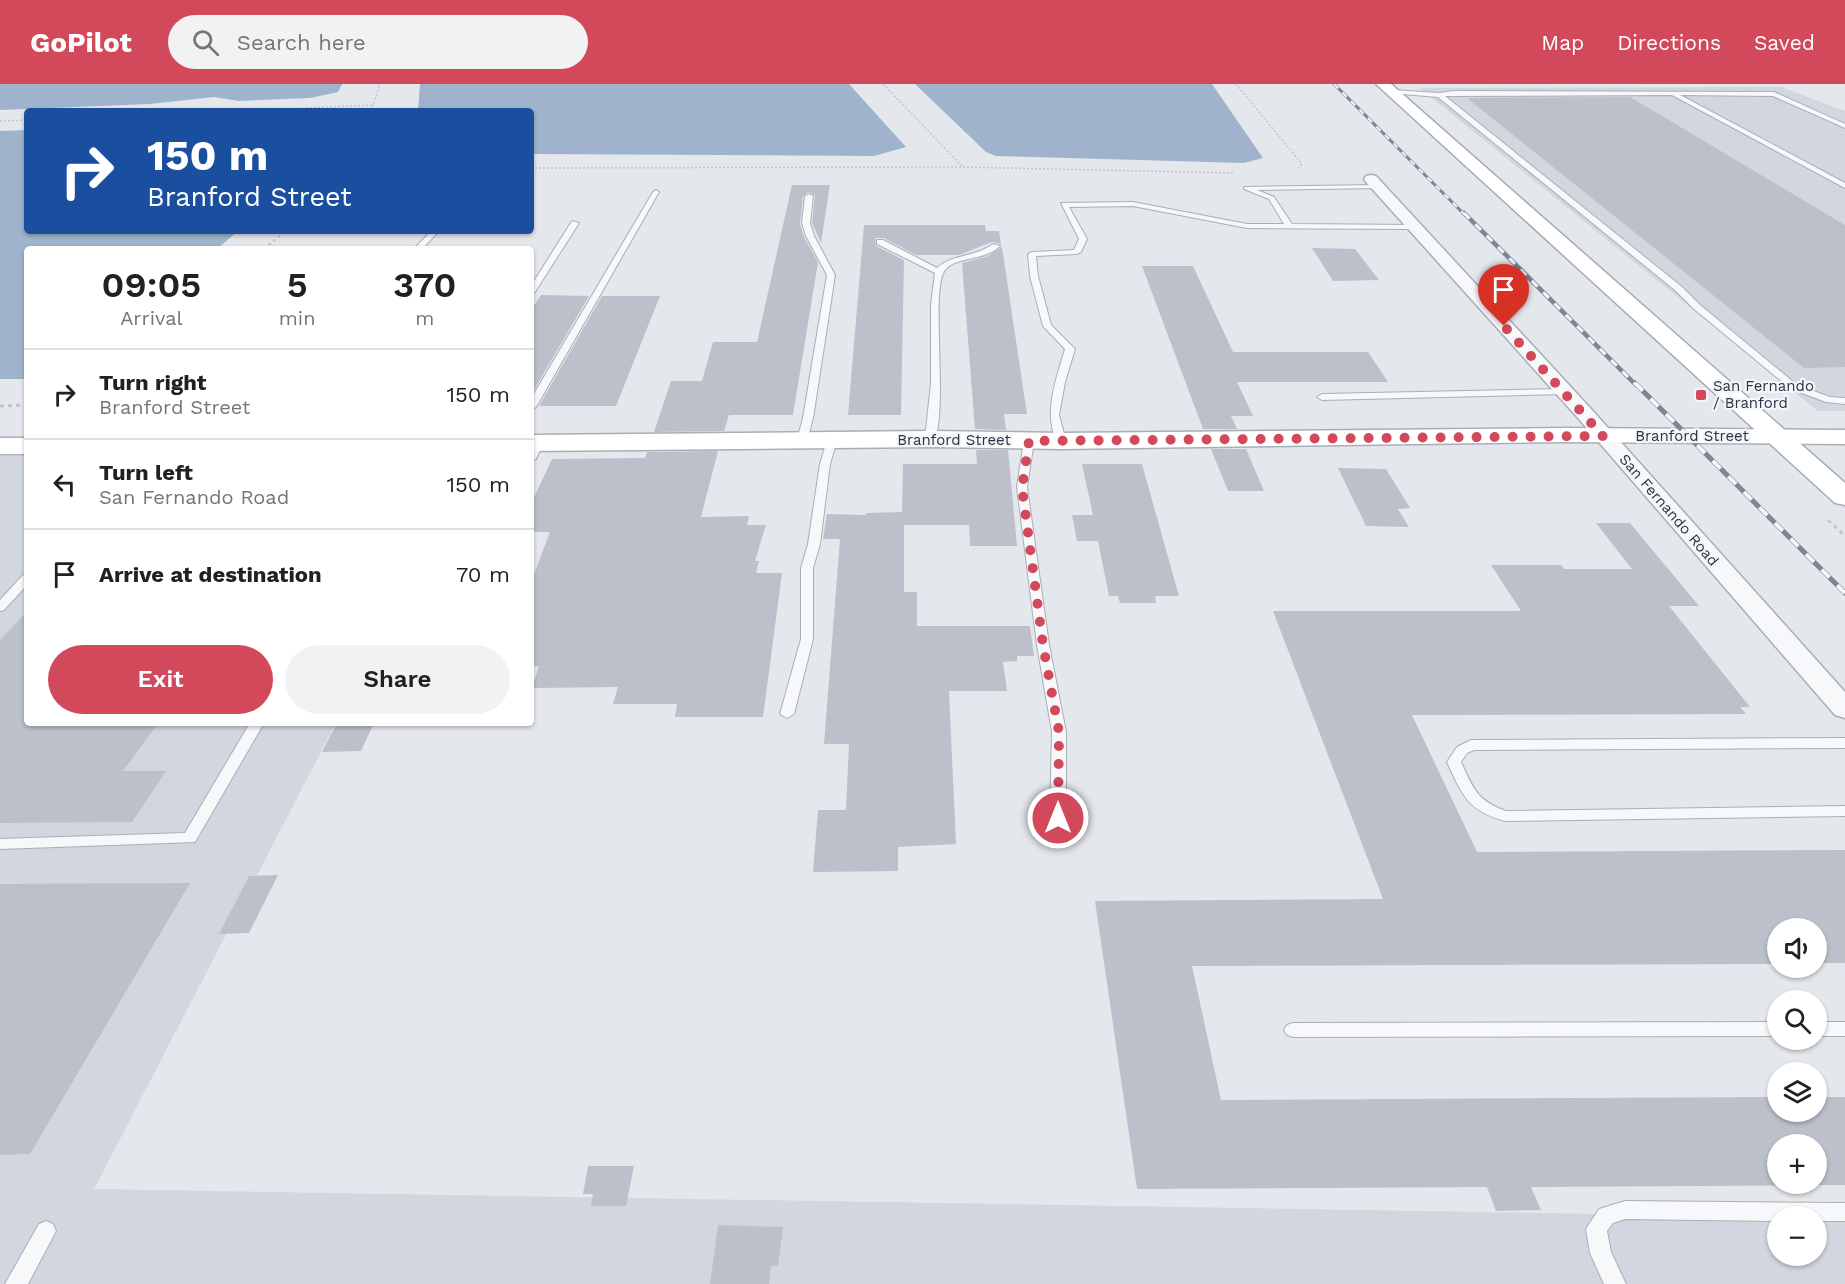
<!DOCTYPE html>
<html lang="en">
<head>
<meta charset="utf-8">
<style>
  :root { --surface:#fff; --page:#f2f2f2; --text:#202124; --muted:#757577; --line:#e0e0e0; --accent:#d1495b }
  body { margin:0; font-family:"Work Sans",sans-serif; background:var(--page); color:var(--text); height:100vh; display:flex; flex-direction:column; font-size:22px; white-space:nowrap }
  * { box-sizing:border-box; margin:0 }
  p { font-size:20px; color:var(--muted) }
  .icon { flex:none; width:33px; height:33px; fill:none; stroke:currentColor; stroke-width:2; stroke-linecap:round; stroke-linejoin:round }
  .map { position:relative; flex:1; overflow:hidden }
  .sheet { position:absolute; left:24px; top:162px; width:510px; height:480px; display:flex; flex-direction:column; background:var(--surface); border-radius:6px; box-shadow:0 2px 4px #0004 }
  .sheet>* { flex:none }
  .hud { position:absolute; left:24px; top:24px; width:510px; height:126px; border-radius:6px; box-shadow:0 2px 4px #0004; background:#1a4fa0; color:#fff; overflow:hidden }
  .tools { position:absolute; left:1767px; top:834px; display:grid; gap:12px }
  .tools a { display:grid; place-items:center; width:60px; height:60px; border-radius:50%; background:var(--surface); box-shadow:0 2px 4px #0004; font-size:30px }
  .pin { position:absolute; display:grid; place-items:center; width:51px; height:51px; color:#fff; margin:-62px -26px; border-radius:50% 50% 50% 0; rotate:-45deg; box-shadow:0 0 6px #0007 }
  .pin .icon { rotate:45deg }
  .me { position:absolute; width:66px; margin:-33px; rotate:0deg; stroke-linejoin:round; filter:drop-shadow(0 0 4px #0008) }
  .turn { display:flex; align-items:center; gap:21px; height:126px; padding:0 24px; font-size:27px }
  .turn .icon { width:78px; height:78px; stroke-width:2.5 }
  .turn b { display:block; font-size:42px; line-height:51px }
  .eta { display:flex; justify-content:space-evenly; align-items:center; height:102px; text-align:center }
  .eta b { font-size:36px; font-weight:600; line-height:42px }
  .primary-button { display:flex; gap:12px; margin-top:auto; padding:12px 24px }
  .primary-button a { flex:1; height:69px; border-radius:36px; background:var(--accent); color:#fff; font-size:24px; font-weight:600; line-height:69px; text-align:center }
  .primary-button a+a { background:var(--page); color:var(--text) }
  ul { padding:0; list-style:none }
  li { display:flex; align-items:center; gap:18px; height:90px; padding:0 24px; border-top:2px solid var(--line) }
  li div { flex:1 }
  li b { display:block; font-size:22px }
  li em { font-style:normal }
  header { display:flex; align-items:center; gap:36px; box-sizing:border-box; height:84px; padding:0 30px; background:var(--accent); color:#fff }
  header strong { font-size:28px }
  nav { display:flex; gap:33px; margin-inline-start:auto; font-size:21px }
  .search { width:420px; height:54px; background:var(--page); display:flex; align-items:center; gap:15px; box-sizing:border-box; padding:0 21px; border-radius:33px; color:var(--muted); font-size:22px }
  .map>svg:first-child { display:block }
</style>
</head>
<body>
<header>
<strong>GoPilot</strong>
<div class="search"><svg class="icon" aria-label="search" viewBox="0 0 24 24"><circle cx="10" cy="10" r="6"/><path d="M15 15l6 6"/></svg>Search here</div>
<nav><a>Map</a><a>Directions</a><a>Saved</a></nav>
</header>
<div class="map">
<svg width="1845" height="1200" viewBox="0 0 1845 1200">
  <rect width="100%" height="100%" fill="#e4e7ec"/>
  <!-- built -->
  <path fill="#d2d6de" d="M1781 3 1845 27V327H1818L1420 4Z
    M0 372H27V639H336L94 1105 1777 1133 1778 1172H1816L1817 1134H1845V1200H0Z"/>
  <!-- water -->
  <path fill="#9fb4cc" d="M0 0H342L338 8 310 14 239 17 214 13 150 20 0 26Z
    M420 0H849L906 63 874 72 531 70V27H418Z
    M915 0H1212L1263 74 1244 79 996 72 986 68Z
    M27 46V147H238L217 165H27V295H0V47Z"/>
  <!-- building -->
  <path fill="#bbc0ca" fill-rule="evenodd" d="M1630 13 1845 141V283L1804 284 1467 14Z
    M792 101H830L821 159 812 139 815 111 808 108 803 112 800 140 804 153 818 178 793 331H729L724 347 654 348 671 297H702L713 258H757Z
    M864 141H985L986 147H999L1001 160 992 158 959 171H916L884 154H875L876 162 904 176 901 331H848Z
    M1002 163 1027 330H1004L1006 346 975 345 962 179 988 172Z
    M1312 164 1355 165 1379 196 1333 197Z
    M1142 182H1193L1233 268H1368L1388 298H1237L1253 332H1231L1237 345H1203Z
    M541 211 589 212 531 311V226Z
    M602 212H660L616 322H539Z
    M1211 365H1246L1264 407H1228Z
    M976 366H1008L1017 462H970L969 441H904V508H917V542H1030L1034 572H1017V577L1003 578 1007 607H949L956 760 898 763V787L813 788 818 726H846L849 660H824L840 455H823L827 430 866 431V429L902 428 903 380H977Z
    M718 367 701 433 749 432 747 441H766L755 477H759L756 489H782L763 633H675L677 620H613L618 603 532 604 539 582 531 583V498L550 448H531V420L552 375 645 374 647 368Z
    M1082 380H1142L1179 512H1155L1156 519H1120L1118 512H1109L1098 457H1077L1072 431H1093Z
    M1338 384 1386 385 1410 424 1398 425 1409 443 1366 442Z
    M1596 439H1630L1699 522H1669L1750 623H1740L1746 630 1412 631 1477 768 1845 766V879H1816V844H1778V880L1192 882 1221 1016 1778 1013V1028H1816V1013H1845V1101L1531 1103 1541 1126 1496 1127 1487 1103 1137 1105 1095 817 1383 815 1273 527H1521L1491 481H1561L1564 485H1632ZM1778 1060H1816V1100H1778Z
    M27 528V639H158L123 687H166L132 738 0 739V556Z
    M337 639H374L361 667 322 668Z
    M278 791 249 849 219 850 249 792Z
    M190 799 30 1070 0 1071V800Z
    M588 1082H634L626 1122H591L593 1110H583Z
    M718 1141 783 1143 778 1182H771L769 1200H710Z"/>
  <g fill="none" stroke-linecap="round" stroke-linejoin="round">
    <!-- service casing -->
    <g stroke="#a9aeb7" stroke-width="2">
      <path id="service" d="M1392 6 1440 9 1453 7 1774 8 1845 40V44L1843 43 1773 12 1680 11 1845 99V104L1672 11 1445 12 1682 203 1700 221 1797 301 1830 313 1845 314V320L1826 318 1791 305 1694 225 1676 207 1438 13 1390 9Z
        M1379 101 1381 104 1257 106 1274 113 1292 140 1415 141 1419 143 1418 145 1247 144 1133 122 1069 123 1087 155 1081 168 1077 170 1036 172 1038 192 1051 241 1075 265 1065 298 1059 331 1066 357 1065 359H1057C1043 328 1056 296 1065 265L1043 242 1030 192 1028 170 1032 168 1074 166 1079 155 1061 119 1133 118 1247 140H1284L1269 115 1244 105V103Z
        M656 106 659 108 536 323 531 326V315L653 108Z
        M809 110 813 112 810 139 814 152 835 191 813 334 807 356 802 359 797 356 803 334 827 191 806 152 802 139 805 112Z
        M572 137 579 139 535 208 531 210V202Z
        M431 147H439L422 165H414Z
        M877 156H883L937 184C952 170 976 173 993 160L1000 162C985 177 958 172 946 185 929 201 949 322 934 357L930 358 925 355 931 299V220L935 189 877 160Z
        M1563 305 1568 308 1566 310 1322 316 1317 313 1322 310Z
        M832 353 837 356 830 380 820 460 813 484V555L794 630 787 634 780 630 801 555V484L808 460 820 380 827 356Z
        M1029 354 1034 357 1027 403 1049 561 1066 648V734L1063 738H1053L1050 734 1052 648 1037 561 1017 403 1024 357Z
        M538 356 543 359 536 375 531 378V363L534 357Z
        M27 490V501L4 526 0 527V516L23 491Z
        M250 639H264L195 758 0 765V755L185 749Z
        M1845 654V664L1474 666 1467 669 1461 678C1473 704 1477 717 1506 727L1845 722V732L1505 737C1468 727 1462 711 1447 678L1457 663 1471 656Z
        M1778 938V952L1293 953 1287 951 1284 946 1287 941 1293 939Z
        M1816 938H1845V952H1816Z
        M1625 1117 1845 1119V1137H1816V1132H1778V1137L1625 1135 1613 1139 1607 1147 1611 1168 1626 1200H1604L1590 1169 1586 1145 1599 1125Z
        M46 1137 53 1140 56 1147 28 1200H5L39 1140Z"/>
    </g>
    <!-- minor casing -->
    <g stroke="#a9aeb7" stroke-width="3">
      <path id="minor" d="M1371 91 1376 92 1592 326 1845 608V634L1835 631 1578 334 1366 98 1364 95 1366 92Z"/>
    </g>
    <!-- secondary casing -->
    <g stroke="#a9aeb7" stroke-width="3">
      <path id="secondary" d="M1566 344 1845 346V360L1566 358 1061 365 930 363 531 367V351L930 347 1061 349Z
        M0 354H27V370H0Z"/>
    </g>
    <!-- primary casing -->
    <g stroke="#a3abb8" stroke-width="3">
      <path id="primary" d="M1376 0H1391L1845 399V421L1835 419Z"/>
    </g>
    <!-- path-far2 -->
    <path stroke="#c2c5cb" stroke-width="1.5" stroke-dasharray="2 2" stroke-linecap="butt" d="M883 0 962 82
      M1236 0 1302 80 1298 84
      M234 27 373 21
      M371 27 380 0
      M0 37 27 36
      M531 84 962 83 1234 89"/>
    <!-- path-far1 -->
    <path stroke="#c2c5cb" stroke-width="2" stroke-dasharray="3 3" stroke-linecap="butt" d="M264 165 285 147"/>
    <!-- path -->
    <path stroke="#c2c5cb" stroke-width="3" stroke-dasharray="4 4" stroke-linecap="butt" d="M0 322 27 321
      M1828 436 1845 452"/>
    <!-- service -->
    <use href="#service" fill="#f7f8fa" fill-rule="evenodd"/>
    <!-- minor -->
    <use href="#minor" fill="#f7f8fa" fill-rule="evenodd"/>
    <!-- secondary -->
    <use href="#secondary" fill="#fff" fill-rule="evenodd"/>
    <!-- primary -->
    <use href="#primary" fill="#fff" fill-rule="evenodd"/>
    <!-- rail-far2 casing -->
    <g stroke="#7d8696" stroke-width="3">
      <path id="rail-far2" d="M1334 0 1465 131"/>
    </g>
    <!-- rail-far1 casing -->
    <g stroke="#7d8696" stroke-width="4.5">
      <path id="rail-far1" d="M1464 129 1636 301"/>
    </g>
    <!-- rail casing -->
    <g stroke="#7d8696" stroke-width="5">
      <path id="rail" d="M1635 299 1845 509"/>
    </g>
    <!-- rail-far2 -->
    <use href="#rail-far2" stroke="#f4f6f9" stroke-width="2" stroke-dasharray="6" stroke-linecap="butt"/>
    <!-- rail-far1 -->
    <use href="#rail-far1" stroke="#f4f6f9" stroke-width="3" stroke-dasharray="8" stroke-linecap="butt"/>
    <!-- rail -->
    <use href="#rail" stroke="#f4f6f9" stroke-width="4" stroke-dasharray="11" stroke-linecap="butt"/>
  </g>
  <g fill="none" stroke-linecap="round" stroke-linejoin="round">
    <!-- route -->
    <path stroke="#d1495b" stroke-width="10" stroke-dasharray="0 18" d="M1058 734 1059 648 1043 561 1022 404 1029 357 1603 352 1504 242"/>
  </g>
  <!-- markers -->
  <rect fill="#d1495b" stroke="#f4f6f9" stroke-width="2" x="1695" y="305" width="12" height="12" rx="3"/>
  <g text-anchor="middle" stroke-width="4.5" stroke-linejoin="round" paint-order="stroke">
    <!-- far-poi labels -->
    <g font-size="15" fill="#2b3445" stroke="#f4f6f9" text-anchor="start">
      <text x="1713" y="307">San Fernando<tspan x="1713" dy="17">/ Branford</tspan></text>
    </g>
    <!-- far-street labels -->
    <g font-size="15" fill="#2b3445" stroke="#f4f6f9">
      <text x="1692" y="357">Branford Street</text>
      <text x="954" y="361">Branford Street</text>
      <text transform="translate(1669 426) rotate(49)" y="5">San Fernando Road</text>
    </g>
  </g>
</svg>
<div class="tools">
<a><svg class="icon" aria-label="sound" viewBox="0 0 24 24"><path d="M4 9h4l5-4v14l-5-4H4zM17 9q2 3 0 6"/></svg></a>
<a><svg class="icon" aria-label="search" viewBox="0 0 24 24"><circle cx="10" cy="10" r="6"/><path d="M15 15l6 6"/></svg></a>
<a><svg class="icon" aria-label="layers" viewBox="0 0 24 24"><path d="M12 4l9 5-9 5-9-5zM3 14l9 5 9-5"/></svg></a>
<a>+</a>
<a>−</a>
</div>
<div class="pin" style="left:1504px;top:242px;background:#d93025"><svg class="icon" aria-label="arrive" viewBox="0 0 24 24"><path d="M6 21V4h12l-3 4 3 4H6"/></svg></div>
<svg class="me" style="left:1058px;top:734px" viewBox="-20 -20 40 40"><circle r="17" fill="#d1495b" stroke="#fff" stroke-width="3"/><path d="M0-11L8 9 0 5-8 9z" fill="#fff"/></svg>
<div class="hud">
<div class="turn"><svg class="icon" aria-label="right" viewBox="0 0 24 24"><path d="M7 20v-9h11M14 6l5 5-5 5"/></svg><div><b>150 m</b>Branford Street</div></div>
</div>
<section class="sheet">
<div class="eta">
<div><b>09:05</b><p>Arrival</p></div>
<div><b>5</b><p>min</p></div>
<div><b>370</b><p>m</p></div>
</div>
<ul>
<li><svg class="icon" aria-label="right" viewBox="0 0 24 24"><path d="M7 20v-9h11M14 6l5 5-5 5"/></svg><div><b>Turn right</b><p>Branford Street</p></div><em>150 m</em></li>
<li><svg class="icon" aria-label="left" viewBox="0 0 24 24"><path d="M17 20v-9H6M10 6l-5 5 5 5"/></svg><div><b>Turn left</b><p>San Fernando Road</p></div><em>150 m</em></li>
<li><svg class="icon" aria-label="arrive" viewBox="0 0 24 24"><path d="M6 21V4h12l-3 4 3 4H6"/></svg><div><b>Arrive at destination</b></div><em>70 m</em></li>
</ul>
<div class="primary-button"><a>Exit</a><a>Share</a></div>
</section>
</div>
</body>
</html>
